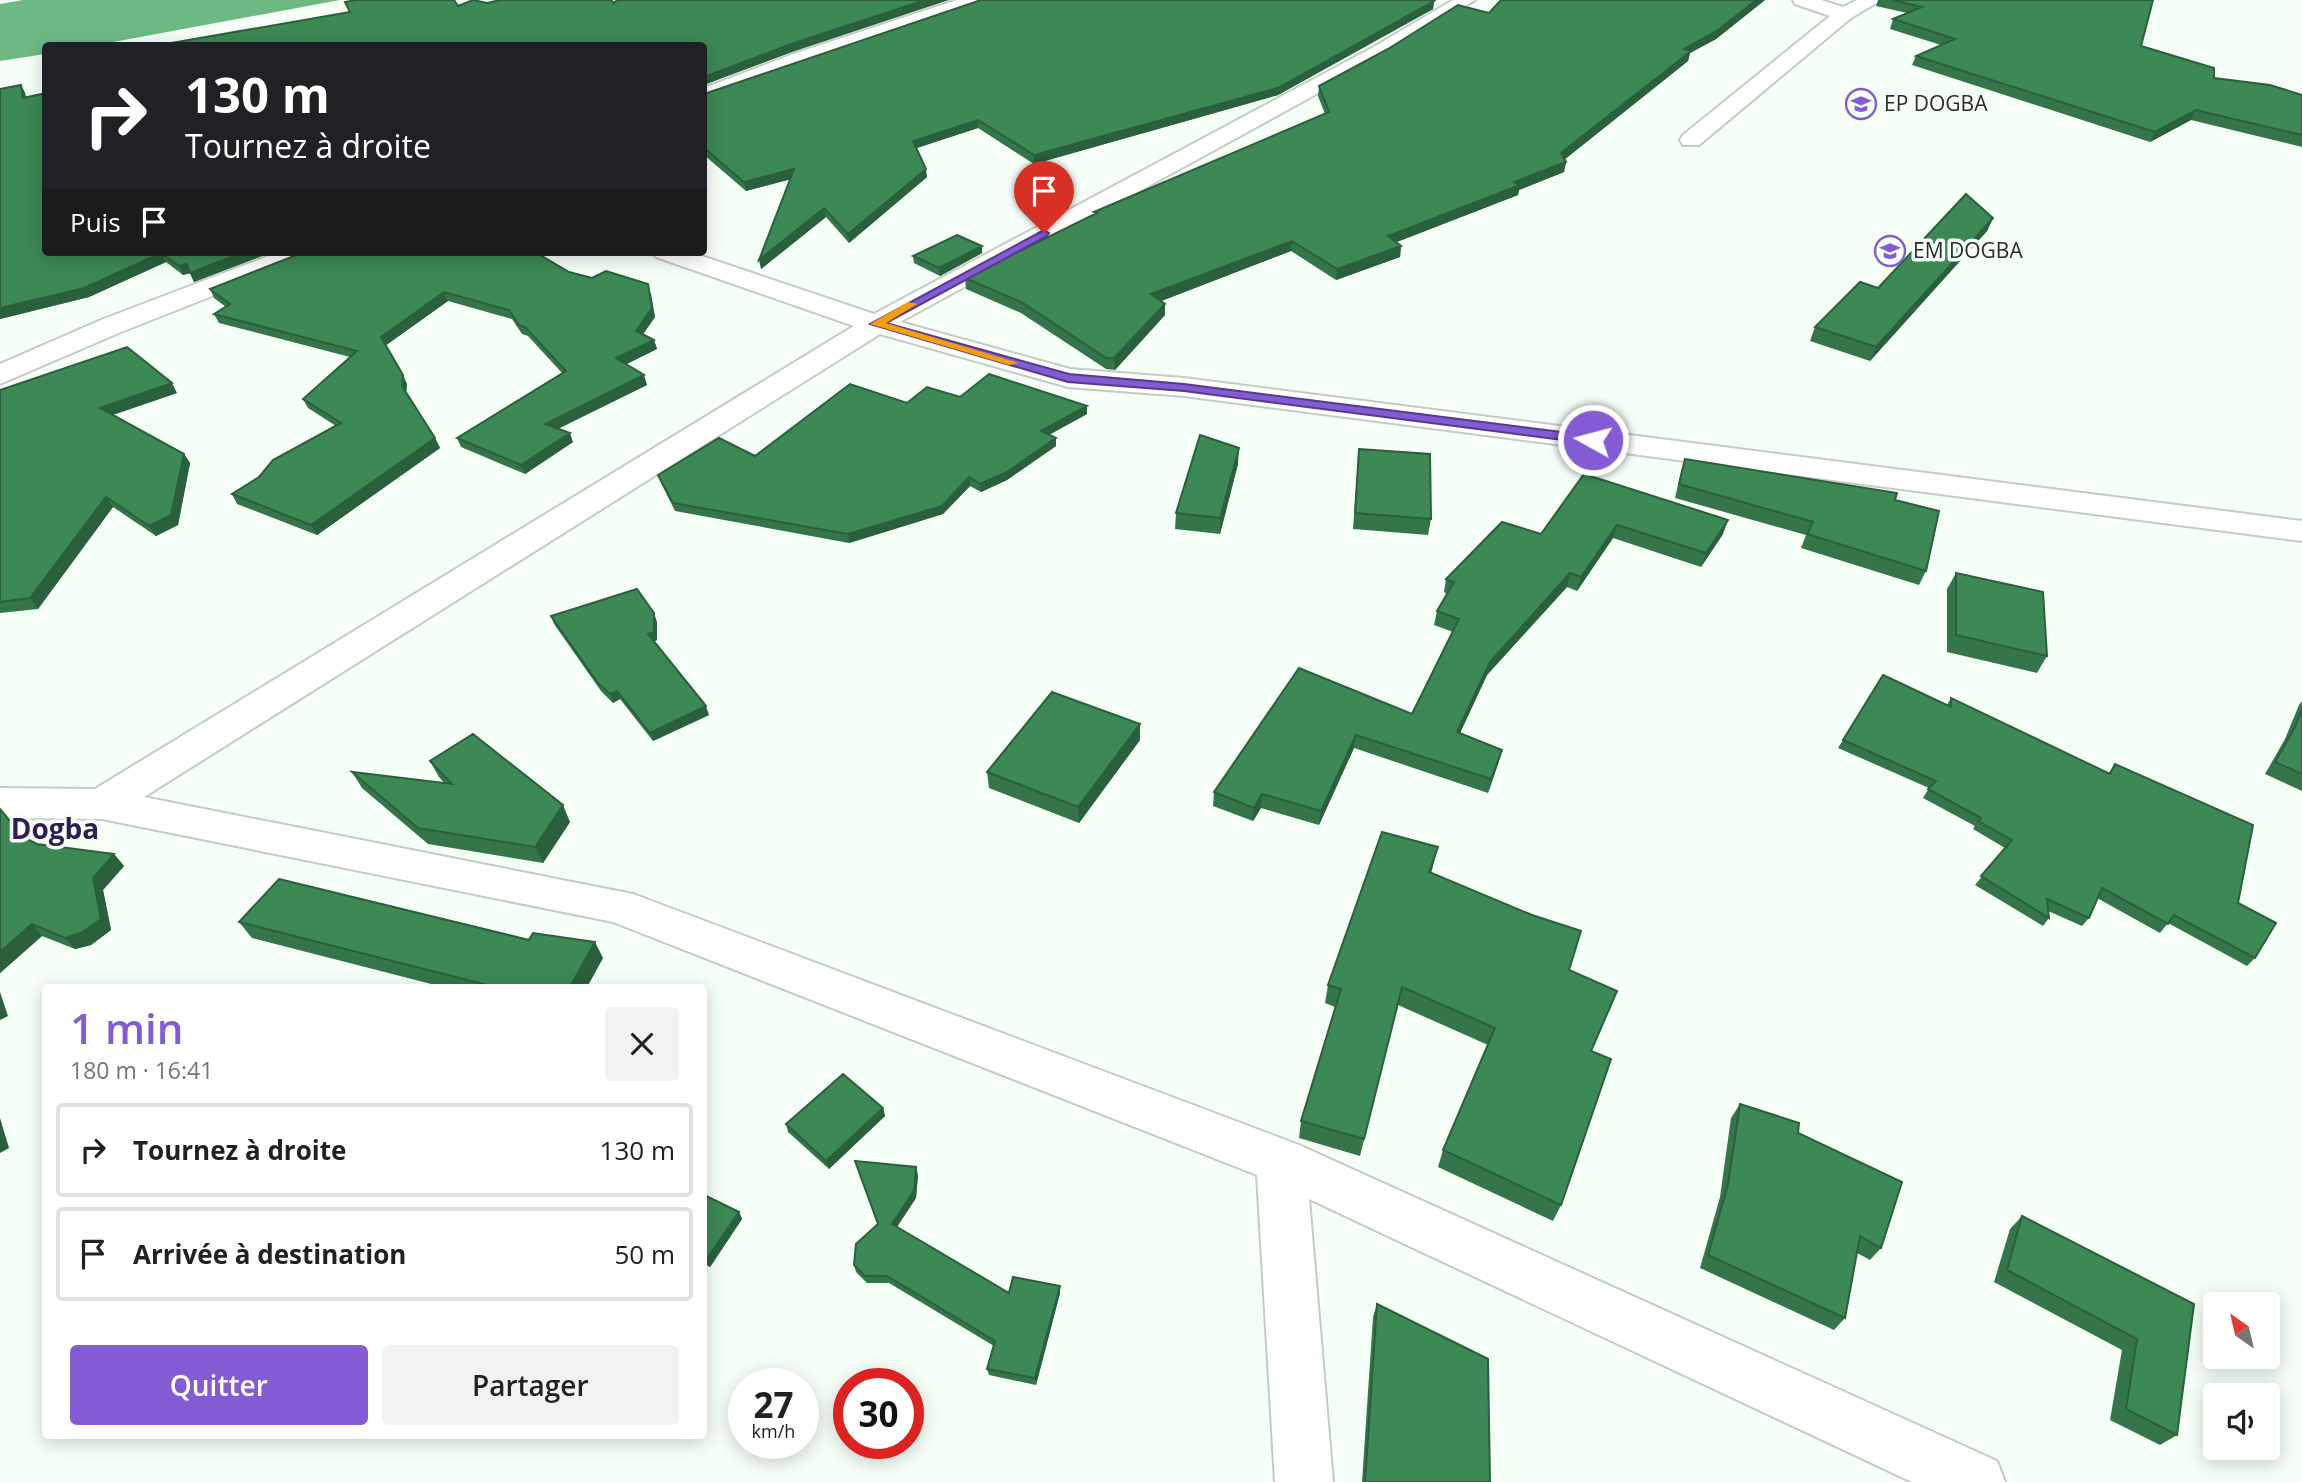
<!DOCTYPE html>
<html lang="fr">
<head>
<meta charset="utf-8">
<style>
  :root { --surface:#fff; --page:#f2f2f2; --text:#202124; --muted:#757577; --line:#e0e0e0; --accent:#835bd4 }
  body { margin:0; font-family:"Open Sans",sans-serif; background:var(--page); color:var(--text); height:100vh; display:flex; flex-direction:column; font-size:26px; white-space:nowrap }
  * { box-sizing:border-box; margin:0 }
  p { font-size:23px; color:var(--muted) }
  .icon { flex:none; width:38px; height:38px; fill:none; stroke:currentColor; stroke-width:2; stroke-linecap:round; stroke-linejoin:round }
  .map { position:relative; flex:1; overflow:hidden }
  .details { position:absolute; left:42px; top:984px; width:665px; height:455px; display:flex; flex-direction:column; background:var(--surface); border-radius:7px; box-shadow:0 4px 18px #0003 }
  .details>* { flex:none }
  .hud { position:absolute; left:42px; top:42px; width:665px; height:214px; border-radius:7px; box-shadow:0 4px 18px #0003; background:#202124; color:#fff; overflow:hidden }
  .needle { width:46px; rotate:326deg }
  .tools { position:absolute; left:2203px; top:1292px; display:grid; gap:14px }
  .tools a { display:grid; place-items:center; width:77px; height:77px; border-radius:7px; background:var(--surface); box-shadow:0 4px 18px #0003; font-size:35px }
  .speed { position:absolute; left:728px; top:1368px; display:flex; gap:14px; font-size:35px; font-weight:700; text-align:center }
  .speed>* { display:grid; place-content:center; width:91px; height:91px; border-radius:50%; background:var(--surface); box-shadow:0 4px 18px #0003; line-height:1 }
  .speed small { font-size:18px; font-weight:400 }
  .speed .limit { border:10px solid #d22; background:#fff; color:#111 }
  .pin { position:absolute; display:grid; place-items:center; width:60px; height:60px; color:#fff; margin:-72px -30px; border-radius:50% 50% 50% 0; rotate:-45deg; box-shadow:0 0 7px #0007 }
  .pin .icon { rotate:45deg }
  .me { position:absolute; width:77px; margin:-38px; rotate:277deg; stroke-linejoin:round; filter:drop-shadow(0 0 5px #0008) }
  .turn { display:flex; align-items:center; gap:24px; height:147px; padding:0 28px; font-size:32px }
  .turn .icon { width:91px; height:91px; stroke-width:2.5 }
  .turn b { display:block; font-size:49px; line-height:60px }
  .then { display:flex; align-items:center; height:66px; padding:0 28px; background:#0003; gap:14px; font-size:26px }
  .round { display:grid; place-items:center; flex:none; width:74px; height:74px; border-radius:7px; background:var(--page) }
  .summary { display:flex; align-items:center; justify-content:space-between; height:119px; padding:0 28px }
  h1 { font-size:42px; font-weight:600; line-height:52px; color:var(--accent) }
  .primary-button { display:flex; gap:14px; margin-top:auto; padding:14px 28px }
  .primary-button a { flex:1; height:80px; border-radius:7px; background:var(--accent); color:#fff; font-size:28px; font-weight:600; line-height:80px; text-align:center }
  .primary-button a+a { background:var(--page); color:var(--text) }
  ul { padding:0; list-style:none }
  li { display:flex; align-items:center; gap:21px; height:94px; margin:0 14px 10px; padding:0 14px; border:4px solid var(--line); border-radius:7px }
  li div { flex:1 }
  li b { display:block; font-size:26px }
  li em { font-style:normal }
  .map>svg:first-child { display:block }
</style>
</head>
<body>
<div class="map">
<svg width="2302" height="1482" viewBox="0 0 2302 1482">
  <rect width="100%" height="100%" fill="#f5fef7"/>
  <!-- water -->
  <path fill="#6db983" d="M23 0H340L97 45 46 46 45 54 0 61V4Z"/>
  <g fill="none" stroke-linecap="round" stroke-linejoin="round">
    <!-- minor casing -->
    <g stroke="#c3ccc5" stroke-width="4">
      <path id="minor" d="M957 0H985L983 4 810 61 704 101V88L796 53Z
        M1453 0H1475L1386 56 900 322 1070 369 1184 378 2302 521V541L1184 396 1068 387 880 334 144 797 633 894 1299 1145 1997 1461 2005 1482H1912L1309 1199 1333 1482H1275L1257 1175 613 922 102 819 0 818V788L95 789 854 326 656 257 652 252H690L874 314 1372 48Z
        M1793 0H1821L1843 7 1857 0H1881L1851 18 1699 145H1683L1680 140 1683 135 1830 16 1795 4Z
        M279 252H315L311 257 121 332 0 384V364L101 320Z"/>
    </g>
    <!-- minor -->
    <use href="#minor" fill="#fff" fill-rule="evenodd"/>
  </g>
  <!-- wall -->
  <path fill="#347649" d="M1501 0H1765L1716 39 1690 53 1688 61 1565 159 1566 162 1564 172 1519 190 1518 195 1397 242 1401 246 1400 257 1336 280 1291 251 1161 301 1165 315 1115 370 1106 369 1021 313 966 289 965 278 1094 214V212L1325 114 1318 96 1319 86 1489 13Z
    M1878 0H2153L2141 46 2214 78 2302 95V147L2191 120 2150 142 1912 65 1916 56 1941 45 1890 29 1893 19 1907 13 1876 6Z
    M1434 1 1433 9 1278 95 1034 164 978 128 916 148 927 177 849 243 826 217 761 269 790 179 746 191 704 155V94Z
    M21 85 25 93 26 98 46 252H272L194 282 190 273 183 275 166 262 89 297 0 319V89Z
    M1993 218 1987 231 1870 361 1810 341 1815 327Z
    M982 253 940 276 914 263 913 256Z
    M569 272 651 293 655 317 643 334 654 340 657 349 626 364 647 385 558 429 573 442 525 474 461 447 457 438 562 373 528 336 522 334 512 319 448 301 386 345 407 384 406 392 435 438 440 448 317 535 237 504 232 494 259 477 336 426 308 408 303 399 350 357 219 323 214 314 226 307 214 298 210 289Z
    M0 390 177 393 113 415 184 454 190 463 178 525 156 536 113 507 38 609 0 613Z
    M907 403 1087 406V414L1049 435 1056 446 1007 480 981 492 970 486 943 514 849 543 675 511 661 483 658 475 755 456Z
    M1359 449 1431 519 1428 535 1353 529Z
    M1685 459 1895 500 1926 571 1919 585 1801 548 1806 535 1675 498 1681 472Z
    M1238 464 1220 534 1175 529 1176 513Z
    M1584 474 1723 534 1701 567 1613 538 1577 591 1567 587 1487 675 1460 733 1502 750 1498 764 1488 793 1354 748 1319 825 1261 808 1253 821 1213 806 1214 792 1299 668 1412 714 1453 632 1434 625 1437 611 1447 594 1444 592 1446 579 1541 534Z
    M1956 573 2047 656 2037 673 1947 652V589Z
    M551 616 657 622V640L654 641 709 715 653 741 620 699 613 703 601 691 554 624Z
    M1951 698 2109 773 2115 764 2238 903 2255 958 2247 966 2168 923 2160 933 2097 898 2089 918 2082 926 2048 911 2049 918 2043 926 1975 885 2005 848 1973 829 1975 826 1923 798 1929 788 1838 748 1843 740 1947 705Z
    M2302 701V791L2265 774 2285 739 2299 705Z
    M1140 724V740L1079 823 989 788 987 772Z
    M430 761 570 822 543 863 428 844 362 788 352 772 444 783 439 777Z
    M0 809 25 838 37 844 114 854 124 866 103 890 111 930 91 945 75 949 42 936 0 973Z
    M1433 866 1431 873 1569 970 1591 1051 1561 1205 1553 1221 1438 1167 1443 1150 1488 1045 1398 1005 1360 1156 1299 1138 1301 1121 1335 1007 1325 1003 1328 985Z
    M239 922 603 958 587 987H443L252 938Z
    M1740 1104 1798 1133 1881 1248 1870 1260 1857 1253 1845 1318 1834 1330 1700 1268 1720 1197 1731 1118Z
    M883 1108 885 1116 829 1169 788 1132 786 1124Z
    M918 1175 916 1198 897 1227 1009 1293H1060L1036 1385 989 1375 987 1369 994 1346 889 1283H867L856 1272 854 1265Z
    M704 1195 739 1212 742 1219 710 1267 704 1264Z
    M2022 1216 2194 1304 2177 1435 2160 1445 2110 1420 2122 1350 1994 1282 2010 1229Z
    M1377 1304 1490 1482H1362L1373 1317Z"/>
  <!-- shaded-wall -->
  <path fill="#2a603c" d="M925 0H949L795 51 704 85V77L794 43Z
    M1756 0H1765L1716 39 1690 53 1688 61 1559 164 1561 153 1684 49Z
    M1434 1 1433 9 1278 95 1034 164V155Z
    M21 85 25 93 28 106 23 98Z
    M2196 110 2191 120 2150 142 2155 132Z
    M978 120V128L914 149 913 141Z
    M1566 162 1564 172 1519 190 1518 195 1386 246 1388 236 1514 182Z
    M794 169 796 178 746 191 744 182Z
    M926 169 927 177 849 243 848 234Z
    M824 208 826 217 761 269 759 260Z
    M1993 218 1987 231 1870 361 1876 347Z
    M1292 241 1291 251 1151 305V294Z
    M982 246V253L940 276 939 268Z
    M1401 246 1400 257 1336 280 1337 269Z
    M244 252H272L194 282 190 273 183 275 179 266Z
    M161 253 166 262 89 297 0 319V308Z
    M648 284 655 317 639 340 636 331Z
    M444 292 448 301 385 346 381 337Z
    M1165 304V315L1115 370 1114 358Z
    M654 340 657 349 619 368 616 358Z
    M403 375 407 384 406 395 402 386Z
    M644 375 647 385 548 433 545 424Z
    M172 383 177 393 106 417 100 408Z
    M1087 406V414L1041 439V431Z
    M570 433 573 442 525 474 521 465Z
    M435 438 440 448 317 535 311 525Z
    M1056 438V446L1007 480 981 492 980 484Z
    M1239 448 1238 464 1220 534V518Z
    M184 454 190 463 178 525 156 536 149 526Z
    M969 477 970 486 943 514 849 543 848 534Z
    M106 497 113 507 38 609 30 598Z
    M1728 520 1723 534 1701 567 1706 553Z
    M1617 525 1613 538 1577 591 1581 577Z
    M1570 573 1567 587 1487 675 1454 746 1457 732 1490 662Z
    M654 613 657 622V640L651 643 648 634Z
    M617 691 620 699 613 703 610 694Z
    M706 706 709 715 653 741 650 733Z
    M1140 724V740L1079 823 1078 807Z
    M1356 735 1354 748 1319 825 1321 811Z
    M1502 750 1498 764 1488 793 1491 779Z
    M1262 794 1261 808 1253 821 1254 808Z
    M563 805 570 822 543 863 535 847Z
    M1438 847 1433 866 1425 891 1429 872Z
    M114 854 124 866 103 890 111 930 91 945 75 949 65 938 93 878Z
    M32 924 42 936 0 973V952Z
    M595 942 603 958 587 987H570Z
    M0 992 8 1016 0 1020Z
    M883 1108 885 1116 829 1169 826 1161Z
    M0 1118 9 1148 0 1153Z
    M916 1167 918 1175 916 1198 894 1231 892 1224Z
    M739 1212 742 1219 710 1267 706 1260Z
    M1060 1286V1293L1036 1385 1035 1378Z"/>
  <!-- building -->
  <path fill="#3c8955" stroke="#2a603c" stroke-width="2" d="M356 0H454L458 6 473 0 487 3 500 0H611L614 3 617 0H925L794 43 704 77V46H154L350 12 345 2Z
    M981 0H1429L1434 1 1278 88 1034 155 978 120 913 141 926 169 848 234 824 208 759 260 794 169 744 182 704 148V94Z
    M1501 0H1756L1718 30 1684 49 1691 51 1561 153 1566 162 1514 182 1520 185 1388 236 1401 246 1337 269 1292 241 1151 294 1165 304 1114 358H1106L1021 302 965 278 1097 213 1094 212 1329 112 1319 86 1388 49 1458 5 1489 13Z
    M1893 0H2153L2141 46 2214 68V78L2270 85 2302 95V135L2196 110 2155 132 1916 56 1955 39 1893 19 1922 7Z
    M21 85 23 98 46 93V252H244L190 273 187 264 179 266 161 253 84 288 0 308V89Z
    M1966 194 1993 218 1876 347 1815 327 1860 282 1878 288Z
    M957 235 982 246 939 268 913 256Z
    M304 252H535L569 272 592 278 606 271 648 284 652 308 636 331 654 340 616 358 644 375 545 424 570 433 521 465 457 438 566 371 525 327 519 325 509 310 444 292 381 337 403 375 402 386 435 438 311 525 232 494 259 477 273 460 341 423 303 399 357 351 214 314 230 304 210 289Z
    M127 347 172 383 100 408 184 454 171 515 149 526 106 497 30 598 0 602V390Z
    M989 374 1087 406 1041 431 1056 438 1007 472 980 484 969 477 942 506 848 534 673 503 658 475 719 438 755 456 850 384 907 403 927 387 960 397Z
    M1200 435 1239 448 1220 518 1176 513Z
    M1359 449 1430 454 1431 519 1355 513Z
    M1685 459 1897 493 1895 500 1939 511 1926 571 1807 534 1813 522 1679 484Z
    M1584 474 1728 520 1706 553 1617 525 1581 577 1570 573 1490 662 1457 732 1502 750 1491 779 1356 735 1321 811 1262 794 1254 808 1214 792 1299 668 1412 714 1459 619 1437 611 1454 582 1446 579 1502 522 1541 534Z
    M1956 573 2043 592 2047 656 1956 635Z
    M637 589 654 613V632L648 634 706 706 650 733 617 691 610 694 598 683 551 616Z
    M1883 675 1951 707V698L2110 774 2115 764 2253 825 2238 903 2276 923 2255 958 2174 915 2168 924 2102 888 2089 918 2047 899 2049 918 1981 876 2012 840 1978 821 1981 818 1928 789 1936 781 1843 740Z
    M1052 692 1140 724 1078 807 987 772Z
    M2302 709V774L2275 762 2295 727Z
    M473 734 563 805 535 847 418 828 352 772 452 784 430 761Z
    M0 809 23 837 37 844 114 854 93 878 101 919 81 933 65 938 32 924 0 952Z
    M1382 832 1438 847 1429 872 1532 915 1581 931 1569 970 1617 991 1591 1051 1611 1059 1561 1205 1443 1150 1495 1028 1402 987 1364 1139 1301 1121 1341 989 1328 985Z
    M279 879 529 940 533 933 595 942 570 987H495L239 922Z
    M843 1074 883 1108 826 1161 786 1124Z
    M1740 1104 1799 1123 1798 1133 1902 1182 1881 1248 1860 1236 1845 1318 1708 1255 1728 1184Z
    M855 1161 916 1167 914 1191 892 1224 1009 1293 1013 1277 1060 1286 1035 1378 987 1369 995 1341 887 1276H865L854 1265 856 1244 878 1224Z
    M704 1195 739 1212 706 1260 704 1259Z
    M2022 1216 2194 1304 2177 1435 2126 1409 2137 1339 2007 1270Z
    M1377 1304 1488 1359 1490 1482H1365Z"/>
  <!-- route -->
  <path fill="#835bd4" stroke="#553b8a" stroke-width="2" d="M1044 230 1049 233 1047 236 886 323 1069 374 1184 384 1593 436 1599 440 1593 444 1184 391 1068 382 870 324Z"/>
  <!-- slow -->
  <path fill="#f59e0b" d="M908 302 917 304 886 323 1019 363 1009 365 870 324Z"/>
  <!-- icons -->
  <defs>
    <g id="school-ring" transform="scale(1.575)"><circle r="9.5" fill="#f5fef7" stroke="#835bd4" stroke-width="1.5"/><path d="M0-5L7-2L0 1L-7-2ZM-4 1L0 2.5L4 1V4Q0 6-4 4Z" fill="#835bd4"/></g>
  </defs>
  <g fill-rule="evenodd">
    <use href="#school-ring" x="1861" y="104"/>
    <use href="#school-ring" x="1890" y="251"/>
  </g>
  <g text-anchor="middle" stroke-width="7" stroke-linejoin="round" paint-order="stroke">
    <!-- far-poi labels -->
    <g font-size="21" fill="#292c2a" stroke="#f5fef7" text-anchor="start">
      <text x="1884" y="111">EP DOGBA</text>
      <text x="1913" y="258">EM DOGBA</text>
    </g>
    <!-- quarter labels -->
    <g font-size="28" font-weight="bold" fill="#301c56" stroke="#f5fef7">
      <text x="55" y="839">Dogba</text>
    </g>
  </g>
</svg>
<div class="tools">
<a><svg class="needle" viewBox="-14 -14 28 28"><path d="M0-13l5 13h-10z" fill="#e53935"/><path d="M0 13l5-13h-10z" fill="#757577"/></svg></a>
<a><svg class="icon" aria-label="sound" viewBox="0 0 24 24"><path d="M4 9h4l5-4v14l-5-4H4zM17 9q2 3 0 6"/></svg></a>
</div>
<div class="speed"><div>27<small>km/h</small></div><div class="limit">30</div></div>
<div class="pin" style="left:1044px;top:233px;background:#d93025"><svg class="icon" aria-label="arrive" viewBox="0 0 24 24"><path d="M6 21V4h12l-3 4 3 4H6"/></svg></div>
<svg class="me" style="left:1593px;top:440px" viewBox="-20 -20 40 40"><circle r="17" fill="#835bd4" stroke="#fff" stroke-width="3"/><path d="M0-11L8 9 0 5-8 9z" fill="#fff"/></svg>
<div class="hud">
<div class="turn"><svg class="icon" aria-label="right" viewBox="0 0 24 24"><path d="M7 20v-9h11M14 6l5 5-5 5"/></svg><div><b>130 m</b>Tournez à droite</div></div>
<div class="then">Puis<svg class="icon" aria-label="arrive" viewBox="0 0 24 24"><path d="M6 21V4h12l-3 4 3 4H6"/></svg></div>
</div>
<section class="details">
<div class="summary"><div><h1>1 min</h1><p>180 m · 16:41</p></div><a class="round"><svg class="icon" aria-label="close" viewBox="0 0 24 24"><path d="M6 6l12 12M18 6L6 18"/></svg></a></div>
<ul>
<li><svg class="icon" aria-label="right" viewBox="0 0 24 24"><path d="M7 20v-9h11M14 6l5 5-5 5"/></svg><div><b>Tournez à droite</b></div><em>130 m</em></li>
<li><svg class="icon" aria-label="arrive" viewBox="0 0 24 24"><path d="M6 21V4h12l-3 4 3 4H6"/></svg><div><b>Arrivée à destination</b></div><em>50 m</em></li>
</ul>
<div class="primary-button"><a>Quitter</a><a>Partager</a></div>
</section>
</div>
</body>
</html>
